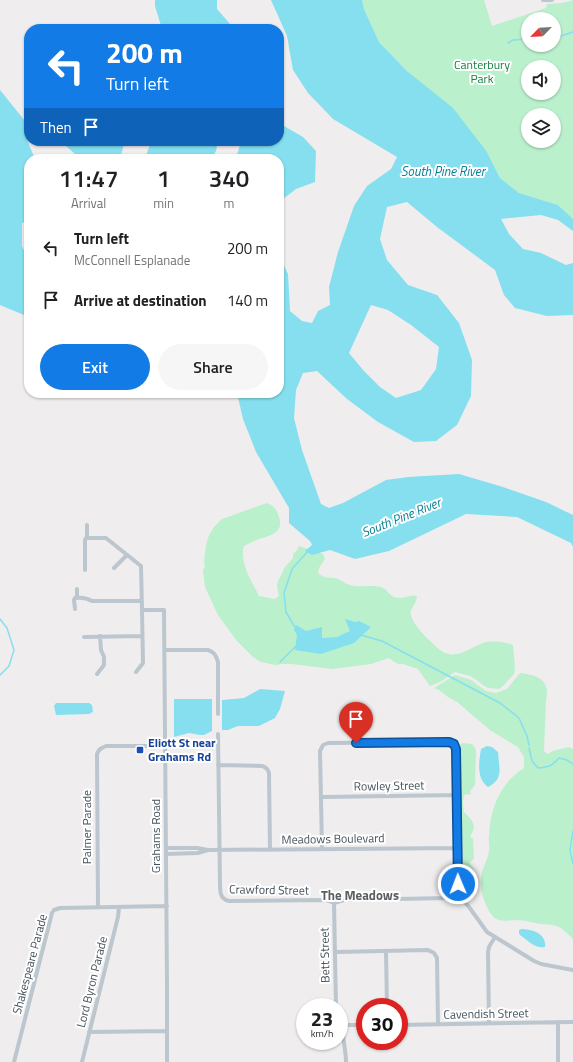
<!DOCTYPE html>
<html lang="en">
<head>
<meta charset="utf-8">
<style>
  :root { --surface:#fff; --page:#f6f6f6; --text:#202124; --muted:#757577; --accent:#127be6 }
  body { margin:0; font-family:"Titillium Web",sans-serif; background:var(--page); color:var(--text); height:100vh; display:flex; flex-direction:column; font-size:15px; white-space:nowrap }
  * { box-sizing:border-box; margin:0 }
  p { font-size:13px; color:var(--muted) }
  .icon { flex:none; width:22px; height:22px; fill:none; stroke:currentColor; stroke-width:2; stroke-linecap:round; stroke-linejoin:round }
  .map { position:relative; flex:1; overflow:hidden }
  .panel { position:absolute; left:24px; top:154px; width:260px; height:244px; display:flex; flex-direction:column; background:var(--surface); border-radius:16px; box-shadow:0 1px 3px #0004 }
  .panel>* { flex:none }
  .top-card { position:absolute; left:24px; top:24px; width:260px; height:122px; border-radius:16px; box-shadow:0 1px 3px #0004; background:#127be6; color:#fff; overflow:hidden }
  .needle { width:26px; rotate:245deg }
  .buttons { position:absolute; left:521px; top:12px; display:grid; gap:8px }
  .buttons a { display:grid; place-items:center; width:40px; height:40px; border-radius:50%; background:var(--surface); box-shadow:0 1px 3px #0004; font-size:20px }
  .speed { position:absolute; left:296px; top:998px; display:flex; gap:8px; font-size:20px; font-weight:700; text-align:center }
  .speed>* { display:grid; place-content:center; width:52px; height:52px; border-radius:50%; background:var(--surface); box-shadow:0 1px 3px #0004; line-height:1 }
  .speed small { font-size:10px; font-weight:400 }
  .speed .limit { border:6px solid #d22; background:#fff; color:#111 }
  .pin { position:absolute; display:grid; place-items:center; width:34px; height:34px; color:#fff; margin:-41px -17px; border-radius:50% 50% 50% 0; rotate:-45deg; box-shadow:0 0 4px #0007 }
  .pin .icon { rotate:45deg }
  .me { position:absolute; width:44px; margin:-22px; rotate:359deg; stroke-linejoin:round; filter:drop-shadow(0 0 3px #0008) }
  .turn { display:flex; align-items:center; gap:14px; height:84px; padding:0 16px; font-size:18px }
  .turn .icon { width:52px; height:52px; stroke-width:2.5 }
  .turn b { display:block; font-size:28px; line-height:34px }
  .then { display:flex; align-items:center; height:38px; padding:0 16px; background:#0003; gap:8px; font-size:15px }
  .eta { display:flex; justify-content:space-evenly; align-items:center; height:68px; text-align:center }
  .eta b { font-size:24px; font-weight:600; line-height:28px }
  .primary-button { display:flex; gap:8px; margin-top:auto; padding:8px 16px }
  .primary-button a { flex:1; height:46px; border-radius:24px; background:var(--accent); color:#fff; font-size:16px; font-weight:600; line-height:46px; text-align:center }
  .primary-button a+a { background:var(--page); color:var(--text) }
  ul { padding:0; list-style:none }
  li { display:flex; align-items:center; gap:12px; height:52px; padding:0 16px }
  li div { flex:1 }
  li b { display:block; font-size:15px }
  li em { font-style:normal }
  .map>svg:first-child { display:block }
</style>
</head>
<body>
<div class="map">
<svg width="573" height="1062" viewBox="0 0 573 1062">
  <rect width="100%" height="100%" fill="#f0edee"/>
  <!-- green -->
  <path fill="#baf0cc" fill-rule="evenodd" d="M362 0H484L492 26 546 8 547 4 562 3 573 0V219L558 205 519 193 500 178 487 152 379 42 364 9ZM528 19H554V45H528ZM528 67H554V93H528ZM528 115H554V141H528Z
    M267 503C274 506 277 510 279 517 285 534 267 536 256 540 252 542 248 544 244 546 239 563 252 581 259 596L275 599 279 596 277 586 278 581 285 567 293 558V554L297 550 299 546 323 554 325 559 319 568 318 573C326 580 329 576 338 579 344 582 349 586 355 586 364 587 373 585 381 587 388 589 389 598 399 598 406 598 410 594 417 596 416 603 414 604 411 610 408 619 423 634 429 640 434 644 438 649 443 652 458 660 472 646 486 642 495 640 504 642 513 645L515 668 514 674 503 686 499 689 488 688 483 685 475 679 470 676 455 672 440 682 430 686 418 669 403 664H398L393 661 389 658 371 664 332 669 292 664H282L276 665 261 662 253 657 236 640 218 615 205 587 203 571 205 566 204 561 206 545 209 535 214 527 222 519Z
    M520 673C536 675 551 679 546 700L544 751 548 754 553 751 569 747 573 749V939C569 935 564 930 559 927 553 924 547 925 541 924 533 923 526 920 517 920 510 920 502 922 496 919 486 912 479 889 481 877 482 868 488 860 489 851 490 846 488 841 489 836 490 809 500 783 524 768V757L518 747 490 730 457 702 448 697 439 690 434 688 455 675 471 680 486 691 496 693 507 689Z
    M462 743 472 744 474 746 476 750 475 785 470 791 471 794 464 795 463 803 464 812C472 820 478 825 470 836L473 839 474 859 470 862V864L474 869C472 874 472 876 467 877L466 881 474 889 475 895 466 897 461 884 459 746Z"/>
  <!-- water -->
  <path fill="#85dfef" fill-rule="evenodd" d="M155 0H217V9L230 24 228 29H162L155 6Z
    M271 0H362L364 9 379 42 407 71 453 108 487 152 500 178 519 193 558 205 573 219V231L558 220 541 215 501 219 509 234 523 249 541 253 566 265 573 263V315L547 316 515 308 504 295 495 270 437 227 407 202 387 207 380 239 387 260 408 285 437 295 459 323 472 360 471 396 457 425 436 441 414 442 378 422 347 399 317 371 303 373 296 390 294 418 302 450 321 504 329 508 343 503 386 480 408 477 459 474 503 487 546 502 573 515V547L571 543 517 517 466 514 389 551 355 559 330 550 312 555 305 551 312 545 310 541 289 523V508L256 452 243 419 237 393H279V255L288 274 290 311 302 321 312 323 318 311 330 305 329 287 338 252 354 206 367 186 391 169 397 157 333 119 308 93 293 70 287 36ZM371 305 388 310 411 325 439 347 436 369 421 390 396 398 380 387 364 371 349 353Z
    M0 90 25 121 27 140 35 159H29V221L22 223V246L29 261V315H24L0 305Z
    M279 123 303 137 316 151 315 182 296 189 283 199V226L279 236V159H235L238 152 241 141H279Z
    M60 141H125L121 155 118 159H81Z
    M151 141H218L216 151 211 159H145Z
    M345 619 355 622 359 621 371 627 354 643 321 654 295 650 297 635 294 630 296 625 306 631 322 627V638L337 637 350 631Z
    M260 689 285 691 280 709 275 718 259 726H238L228 730H222V700L244 698Z
    M174 699H212V731L204 735H200L189 733 174 737Z
    M56 703H89L92 705 93 712 89 714 56 715 54 706Z
    M487 746 492 747 498 752C499 768 504 779 488 787 476 778 479 762 481 749Z
    M521 929C531 929 547 933 545 947 535 949 527 940 520 935L519 933V930Z"/>
  <g fill="none" stroke-linecap="round" stroke-linejoin="round">
    <!-- stream -->
    <path stroke="#85dfef" stroke-width="1.5" d="M554 37 561 36 573 32
      M508 43 513 40 528 39
      M0 619 7 628 14 650 9 666 0 675
      M296 629 286 612 284 593 292 569 308 551
      M361 635 382 641 500 703 519 718 527 736 529 745
      M280 662 296 646
      M529 748 532 761 538 768C549 767 552 766 559 758L567 760 573 764
      M573 831 570 850 573 864"/>
    <!-- minor -->
    <path stroke="#bbc6ce" stroke-width="4" d="M543 0H552
      M87 525V538
      M114 568 127 555
      M85 570V540L86 538H106L141 566 142 610H164L167 984V1062
      M77 589V598
      M75 609 74 600 75 598C82 597 87 598 92 601H142
      M84 637 142 636
      M165 650H208C214 652 216 655 218 662V714
      M136 672 143 663 142 610
      M97 674 104 665V657L101 650 100 636
      M218 734 220 884C220 892 220 899 229 901L326 900 334 903 344 900 448 898 459 895
      M218 765 262 766C266 767 268 769 269 773L270 850
      M322 797 457 795
      M166 848H197L208 850 457 848
      M322 849 320 751 323 745 328 743 449 742 454 744 456 749 458 891 459 895 469 907 487 932 534 961 541 964 573 970
      M166 854 198 853 208 850
      M334 903 336 1007
      M98 907 97 754C99 749 101 748 106 746H166
      M336 952 428 950 434 953 437 958 438 1024
      M386 952 387 1007
      M558 1022V1062
      M339 1023 343 1025C342 1038 346 1050 346 1062
      M489 1023 488 952 489 947 495 937
      M343 1025H365
      M399 1025 573 1022
      M89 1032 167 1031
      M14 1062 52 913 54 910 60 908 167 906
      M82 1062 118 917 119 907"/>
  </g>
  <g fill="none" stroke-linecap="round" stroke-linejoin="round">
    <!-- route casing -->
    <g stroke="#0c5096" stroke-width="10">
      <path id="route" d="M356 743 449 742 454 744 456 749 458 884"/>
    </g>
    <!-- route -->
    <use href="#route" stroke="#127be6" stroke-width="7"/>
  </g>
  <!-- markers -->
  <rect fill="#1a4fb4" stroke="#fff" stroke-width="1.5" x="136" y="746" width="8" height="8" rx="2"/>
  <g text-anchor="middle" stroke-width="4" stroke-linejoin="round" paint-order="stroke">
    <!-- park labels -->
    <g font-size="12" fill="#138043" stroke="#fff">
      <text x="482" y="69">Canterbury<tspan x="482" dy="14">Park</tspan></text>
    </g>
    <!-- transit labels -->
    <g font-size="12" font-weight="bold" fill="#164399" stroke="#fff" text-anchor="start">
      <text x="148" y="747">Eliott St near<tspan x="148" dy="14">Grahams Rd</tspan></text>
    </g>
    <!-- street labels -->
    <g font-size="12" fill="#45525c" stroke="#fff">
      <text transform="translate(389 786) rotate(-1)" y="4">Rowley Street</text>
      <text transform="translate(87 827) rotate(-90)" y="4">Palmer Parade</text>
      <text transform="translate(156 836) rotate(-90)" y="4">Grahams Road</text>
      <text transform="translate(333 839) rotate(-1)" y="4">Meadows Boulevard</text>
      <text transform="translate(269 890) rotate(1)" y="4">Crawford Street</text>
      <text transform="translate(325 955) rotate(-91)" y="4">Bett Street</text>
      <text transform="translate(30 964) rotate(-75)" y="4">Shakespeare Parade</text>
      <text transform="translate(92 982) rotate(-76)" y="4">Lord Byron Parade</text>
      <text transform="translate(486 1014) rotate(-1)" y="4">Cavendish Street</text>
    </g>
    <!-- water labels -->
    <g font-size="13" font-style="italic" fill="#088096" stroke="#fff">
      <text x="443" y="176">South Pine River</text>
      <text transform="translate(401 517) rotate(-22)" y="5">South Pine River</text>
    </g>
    <!-- neighbourhood labels -->
    <g font-size="13" font-weight="bold" fill="#5a5f63" stroke="#fff">
      <text x="360" y="900">The Meadows</text>
    </g>
  </g>
</svg>
<div class="buttons">
<a><svg class="needle" viewBox="-14 -14 28 28"><path d="M0-13l5 13h-10z" fill="#e53935"/><path d="M0 13l5-13h-10z" fill="#757577"/></svg></a>
<a><svg class="icon" aria-label="sound" viewBox="0 0 24 24"><path d="M4 9h4l5-4v14l-5-4H4zM17 9q2 3 0 6"/></svg></a>
<a><svg class="icon" aria-label="layers" viewBox="0 0 24 24"><path d="M12 4l9 5-9 5-9-5zM3 14l9 5 9-5"/></svg></a>
</div>
<div class="speed"><div>23<small>km/h</small></div><div class="limit">30</div></div>
<div class="pin" style="left:356px;top:743px;background:#d93025"><svg class="icon" aria-label="arrive" viewBox="0 0 24 24"><path d="M6 21V4h12l-3 4 3 4H6"/></svg></div>
<svg class="me" style="left:458px;top:884px" viewBox="-20 -20 40 40"><circle r="17" fill="#127be6" stroke="#fff" stroke-width="3"/><path d="M0-11L8 9 0 5-8 9z" fill="#fff"/></svg>
<div class="top-card">
<div class="turn"><svg class="icon" aria-label="left" viewBox="0 0 24 24"><path d="M17 20v-9H6M10 6l-5 5 5 5"/></svg><div><b>200 m</b>Turn left</div></div>
<div class="then">Then<svg class="icon" aria-label="arrive" viewBox="0 0 24 24"><path d="M6 21V4h12l-3 4 3 4H6"/></svg></div>
</div>
<section class="panel">
<div class="eta">
<div><b>11:47</b><p>Arrival</p></div>
<div><b>1</b><p>min</p></div>
<div><b>340</b><p>m</p></div>
</div>
<ul>
<li><svg class="icon" aria-label="left" viewBox="0 0 24 24"><path d="M17 20v-9H6M10 6l-5 5 5 5"/></svg><div><b>Turn left</b><p>McConnell Esplanade</p></div><em>200 m</em></li>
<li><svg class="icon" aria-label="arrive" viewBox="0 0 24 24"><path d="M6 21V4h12l-3 4 3 4H6"/></svg><div><b>Arrive at destination</b></div><em>140 m</em></li>
</ul>
<div class="primary-button"><a>Exit</a><a>Share</a></div>
</section>
</div>
</body>
</html>
